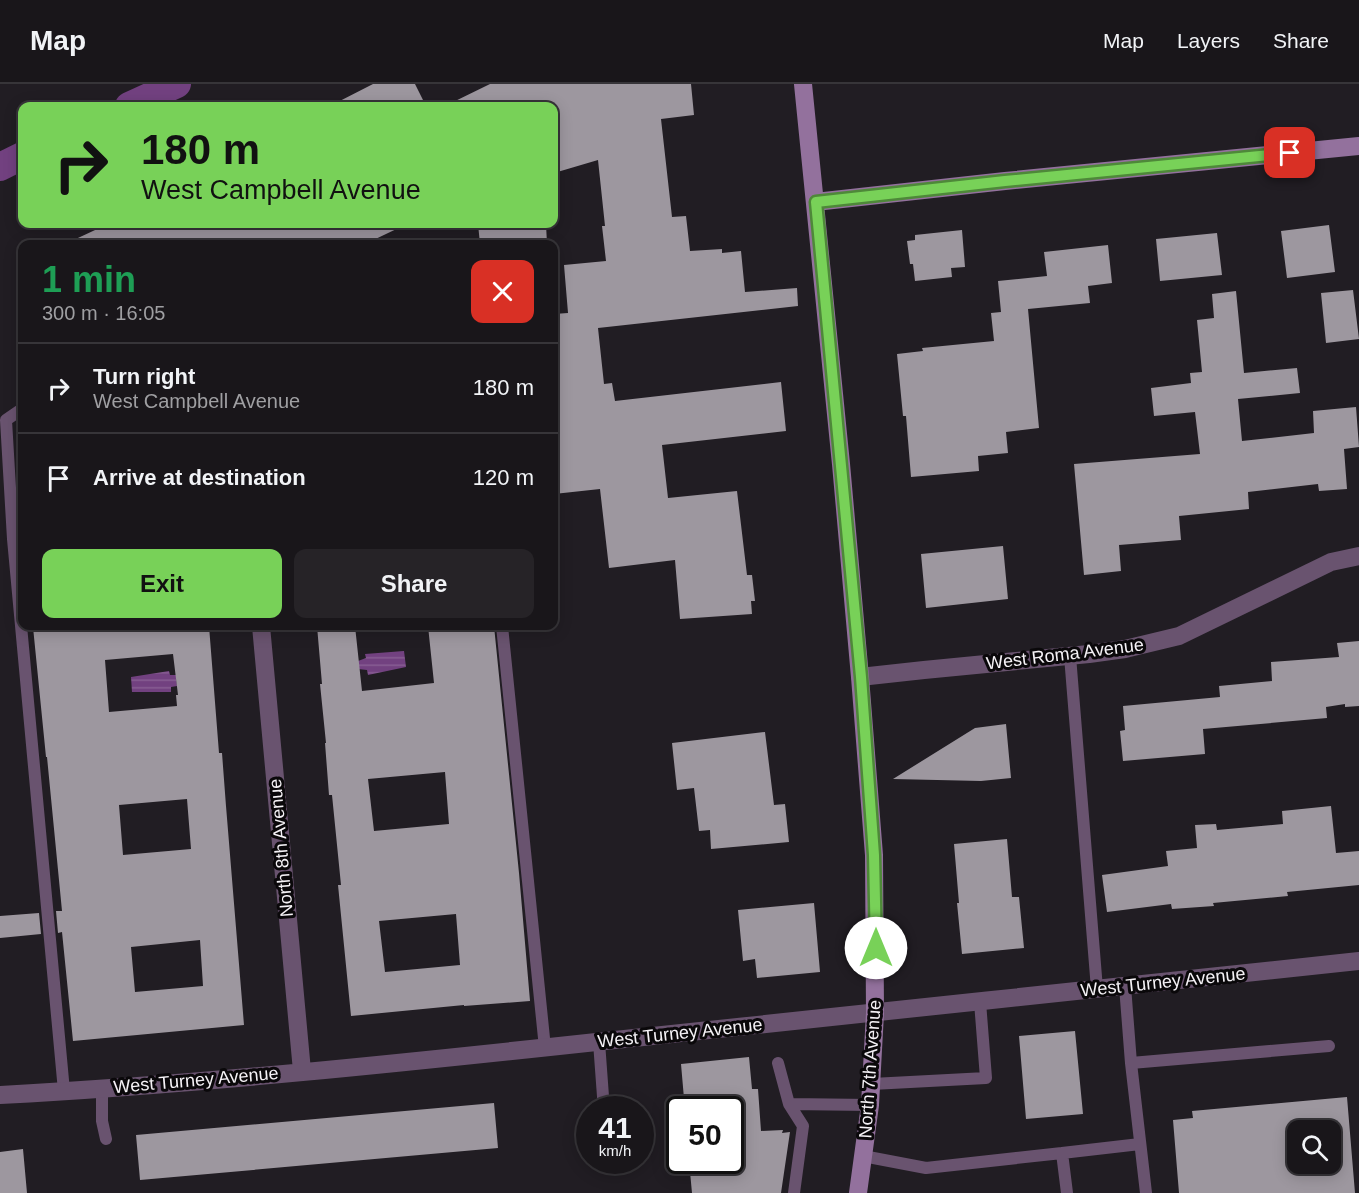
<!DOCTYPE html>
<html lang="en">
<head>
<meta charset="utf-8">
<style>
  :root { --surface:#19161a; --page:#262327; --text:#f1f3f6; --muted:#9f9fa2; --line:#373539; --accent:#78d158 }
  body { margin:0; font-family:Helvetica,sans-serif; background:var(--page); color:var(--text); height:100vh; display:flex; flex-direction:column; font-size:22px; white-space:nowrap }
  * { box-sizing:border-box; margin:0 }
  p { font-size:20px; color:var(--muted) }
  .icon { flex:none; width:33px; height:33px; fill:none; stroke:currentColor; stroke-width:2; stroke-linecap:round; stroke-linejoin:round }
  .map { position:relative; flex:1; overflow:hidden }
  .drawer { position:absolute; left:18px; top:156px; width:540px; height:390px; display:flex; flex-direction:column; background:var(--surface); border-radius:12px; box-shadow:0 3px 15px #0003,0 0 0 2px var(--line) }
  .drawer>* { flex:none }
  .banner { position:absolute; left:18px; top:18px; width:540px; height:126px; border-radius:12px; box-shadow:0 3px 15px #0003,0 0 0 2px var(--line); background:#78d158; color:#111; overflow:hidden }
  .fabs { position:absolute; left:1287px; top:1036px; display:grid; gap:12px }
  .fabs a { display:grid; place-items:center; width:54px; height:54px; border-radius:12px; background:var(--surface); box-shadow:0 3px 15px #0003,0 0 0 2px var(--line); font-size:30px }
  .speed { position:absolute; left:576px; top:1012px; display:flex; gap:12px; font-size:30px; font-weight:700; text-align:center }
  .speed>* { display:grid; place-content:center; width:78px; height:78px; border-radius:50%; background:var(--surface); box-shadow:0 3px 15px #0003,0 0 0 2px var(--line); line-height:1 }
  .speed small { font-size:15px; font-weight:400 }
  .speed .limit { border:3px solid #111; border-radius:9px; background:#fff; color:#111 }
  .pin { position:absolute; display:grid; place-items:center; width:51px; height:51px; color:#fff; margin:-26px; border-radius:12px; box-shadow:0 3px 9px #0006 }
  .me { position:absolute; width:66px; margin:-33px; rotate:0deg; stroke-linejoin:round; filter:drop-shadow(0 0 4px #0008) }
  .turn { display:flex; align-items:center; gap:21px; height:126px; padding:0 24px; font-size:27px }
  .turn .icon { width:78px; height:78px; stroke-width:2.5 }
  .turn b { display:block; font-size:42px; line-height:51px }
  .round { display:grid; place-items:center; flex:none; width:63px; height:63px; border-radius:12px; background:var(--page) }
  .summary { display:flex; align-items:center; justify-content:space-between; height:102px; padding:0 24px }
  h1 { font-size:36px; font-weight:800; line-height:45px; color:#1e9e55 }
  .cta { display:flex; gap:12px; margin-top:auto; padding:12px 24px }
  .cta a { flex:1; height:69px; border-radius:12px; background:var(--accent); color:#111; font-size:24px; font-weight:800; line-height:69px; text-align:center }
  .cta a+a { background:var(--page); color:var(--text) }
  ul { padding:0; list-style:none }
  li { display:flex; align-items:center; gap:18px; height:90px; padding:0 24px; border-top:2px solid var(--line) }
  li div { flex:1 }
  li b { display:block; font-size:22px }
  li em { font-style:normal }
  header { display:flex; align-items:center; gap:36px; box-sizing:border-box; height:84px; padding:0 30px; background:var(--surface); border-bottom:2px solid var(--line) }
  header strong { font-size:28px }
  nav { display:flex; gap:33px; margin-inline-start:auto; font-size:21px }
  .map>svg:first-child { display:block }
</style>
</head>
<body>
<header>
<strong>Map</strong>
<nav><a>Map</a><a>Layers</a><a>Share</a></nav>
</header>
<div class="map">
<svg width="1359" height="1109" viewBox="0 0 1359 1109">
  <defs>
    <pattern id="water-rules" width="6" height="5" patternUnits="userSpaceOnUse" patternTransform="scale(1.5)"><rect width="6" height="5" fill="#724180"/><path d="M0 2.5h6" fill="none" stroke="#875d93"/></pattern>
  </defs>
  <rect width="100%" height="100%" fill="#211d23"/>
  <!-- water -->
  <path fill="url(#water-rules)" d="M404 567 406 583 368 591 367 586 358 585V577L366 574 365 570Z
    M169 587 170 591H176L177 602 171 603V608H132L131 593Z"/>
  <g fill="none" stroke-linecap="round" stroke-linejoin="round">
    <!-- canal -->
    <path stroke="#724180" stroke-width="28" d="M129 22 177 0
      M0 83 22 72"/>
  </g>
  <!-- building -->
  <path fill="#9d979f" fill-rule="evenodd" d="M373 0H415L426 22H330Z
    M490 0H691L694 31 661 35 672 133 686 132 690 167 722 165V169L741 167 745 208 797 204 798 222 598 244 604 300 612 299 615 317 781 298 786 347 662 361 668 414 737 407 747 491H752L755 517H751L752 530 680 535 675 476 609 484 600 405 554 410V230L568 229 564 181 606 177 602 142H605L598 76 554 89V22H445Z
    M108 140H407L365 160H65Z
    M478 140H546L547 160H480Z
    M1329 141 1335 188 1287 194 1281 147Z
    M962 146 965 183 951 184 952 193 915 197 913 180H910L907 157 915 156V151Z
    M1217 149 1222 191 1160 197 1156 155Z
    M1108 161 1112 199 1088 202 1090 219 1028 225 1039 344 1006 348 1008 369 978 372 979 387 911 393 906 332H903L897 270 923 267 922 264 994 257 991 229 1001 228 998 197 1047 192 1044 168Z
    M1353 206 1359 255 1326 259 1321 209Z
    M1236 207 1244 289 1297 284 1300 309 1238 315 1242 357 1314 349 1313 327 1356 323 1359 363 1344 365 1347 405 1319 407 1318 400 1248 408 1249 425 1179 432 1181 456 1119 461 1121 487 1084 491 1074 380 1200 370 1195 328 1154 332 1151 304 1191 299 1190 289 1202 288 1197 236 1214 234 1212 210Z
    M1003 462 1008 515 926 524 921 470Z
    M34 542H209L219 669H222L226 722 244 941 73 957 62 848 58 849 56 827H62L47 673H46L33 543ZM173 570 178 611H176L177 622 109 628 105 576ZM187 715 191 765 123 771 119 721ZM200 856 203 902 135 908 131 863Z
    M317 542H355L362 607 434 599 428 542H494L519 789 530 917 464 922V921L351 932 338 801H341L332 711H329L325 659H326L320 600H322ZM445 688 449 740 374 747 368 695ZM456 830 460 881 385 888 379 837Z
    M1359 557V622L1345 623V620L1326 623 1327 634 1203 645 1205 670 1123 677 1120 647 1125 646 1123 622 1220 613 1219 602 1272 597 1271 578 1339 573 1337 559Z
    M1006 640 1011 694 981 697 893 695 975 644Z
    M765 648 774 721 785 720 789 758 711 765 710 746 699 747 694 704 677 706 672 659Z
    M1331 722 1336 769 1359 767V801L1287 808 1288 812 1213 819 1214 822 1172 825 1171 820 1107 828 1102 791 1168 782 1166 767 1197 764 1195 741 1216 740 1217 746 1283 740 1282 727Z
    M1007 755 1012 813H1019L1024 864 962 870 957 819H959L954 760Z
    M814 819 820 888 757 894 755 875 743 877 738 826Z
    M39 829 41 850 0 854V832Z
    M1075 947 1083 1030 1026 1035 1019 952Z
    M749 973 752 1005H758L761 1047 783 1046 782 1049 790 1048 781 1109H692L689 1077H730V1026H685L681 980Z
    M1347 1013 1355 1109H1179L1173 1036 1193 1034 1192 1027ZM1298 1047H1330V1080H1298Z
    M494 1019 498 1064 140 1096 136 1051Z
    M23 1065 27 1109H0V1068Z"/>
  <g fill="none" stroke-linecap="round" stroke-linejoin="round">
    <!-- lane -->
    <path stroke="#69536f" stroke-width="12" d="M22 325 6 336 13 455 64 1007
      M502 542 545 964
      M1070 572 1097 905
      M1125 902 1131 979 1146 1109
      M599 958 604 1026
      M778 979 789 1020 870 1021
      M1131 979 1329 962
      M872 1000 986 994 980 918
      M102 1004V1037L106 1055
      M789 1020 803 1042 794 1109
      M1062 1069 1140 1060
      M863 1072 926 1084 1062 1069 1067 1109
      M608 1077V1083"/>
    <!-- street -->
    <path stroke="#69536f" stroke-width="18" d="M261 542 302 987
      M860 593 924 586 1089 570 1125 565 1179 552 1331 478 1359 472
      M0 1011C205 1000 411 978 615 956 863 930 1111 903 1359 877"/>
    <!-- secondary -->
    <path stroke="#93719d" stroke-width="18" d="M803 0 841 380 860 593 874 771 875 929 870 1021 858 1109
      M815 118 1005 97 1359 62"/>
  </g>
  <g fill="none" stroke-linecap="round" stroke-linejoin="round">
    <!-- route casing -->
    <g stroke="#4e8839" stroke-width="15">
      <path id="route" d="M876 864 874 771 861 593 816 118 1005 97 1290 69"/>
    </g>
    <!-- route -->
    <use href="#route" stroke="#78d158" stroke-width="10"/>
  </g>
  <g text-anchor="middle" stroke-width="6" stroke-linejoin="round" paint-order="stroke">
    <!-- street labels -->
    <g font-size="18" fill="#f5f2f6" stroke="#0a080a">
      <text transform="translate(1065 570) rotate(-7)" y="6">West Roma Avenue</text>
      <text transform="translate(281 764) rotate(-95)" y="6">North 8th Avenue</text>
      <text transform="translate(1163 898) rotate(-6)" y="6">West Turney Avenue</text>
      <text transform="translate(680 949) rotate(-6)" y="6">West Turney Avenue</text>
      <text transform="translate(870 985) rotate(-86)" y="6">North 7th Avenue</text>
      <text transform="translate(196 996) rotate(-5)" y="6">West Turney Avenue</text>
    </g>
  </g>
</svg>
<div class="fabs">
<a><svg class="icon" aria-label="search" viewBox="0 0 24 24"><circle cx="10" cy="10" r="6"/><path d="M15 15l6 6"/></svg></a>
</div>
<div class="speed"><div>41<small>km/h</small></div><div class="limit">50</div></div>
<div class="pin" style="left:1290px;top:69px;background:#d93025"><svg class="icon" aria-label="arrive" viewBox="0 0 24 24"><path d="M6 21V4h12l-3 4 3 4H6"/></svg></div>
<svg class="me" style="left:876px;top:864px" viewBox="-20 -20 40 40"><circle r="19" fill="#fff"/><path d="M0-13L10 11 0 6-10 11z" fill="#78d158"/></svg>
<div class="banner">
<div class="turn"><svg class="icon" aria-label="right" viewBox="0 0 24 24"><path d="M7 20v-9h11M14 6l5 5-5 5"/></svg><div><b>180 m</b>West Campbell Avenue</div></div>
</div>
<section class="drawer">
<div class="summary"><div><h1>1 min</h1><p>300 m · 16:05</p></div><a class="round" style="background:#d93025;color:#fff"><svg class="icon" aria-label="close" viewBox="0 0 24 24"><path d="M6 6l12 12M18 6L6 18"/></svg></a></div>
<ul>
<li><svg class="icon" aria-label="right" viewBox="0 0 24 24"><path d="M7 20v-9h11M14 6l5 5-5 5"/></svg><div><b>Turn right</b><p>West Campbell Avenue</p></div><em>180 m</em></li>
<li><svg class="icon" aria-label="arrive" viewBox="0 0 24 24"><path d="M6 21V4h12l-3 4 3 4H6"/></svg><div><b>Arrive at destination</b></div><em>120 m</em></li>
</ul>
<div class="cta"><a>Exit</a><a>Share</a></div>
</section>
</div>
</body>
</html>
